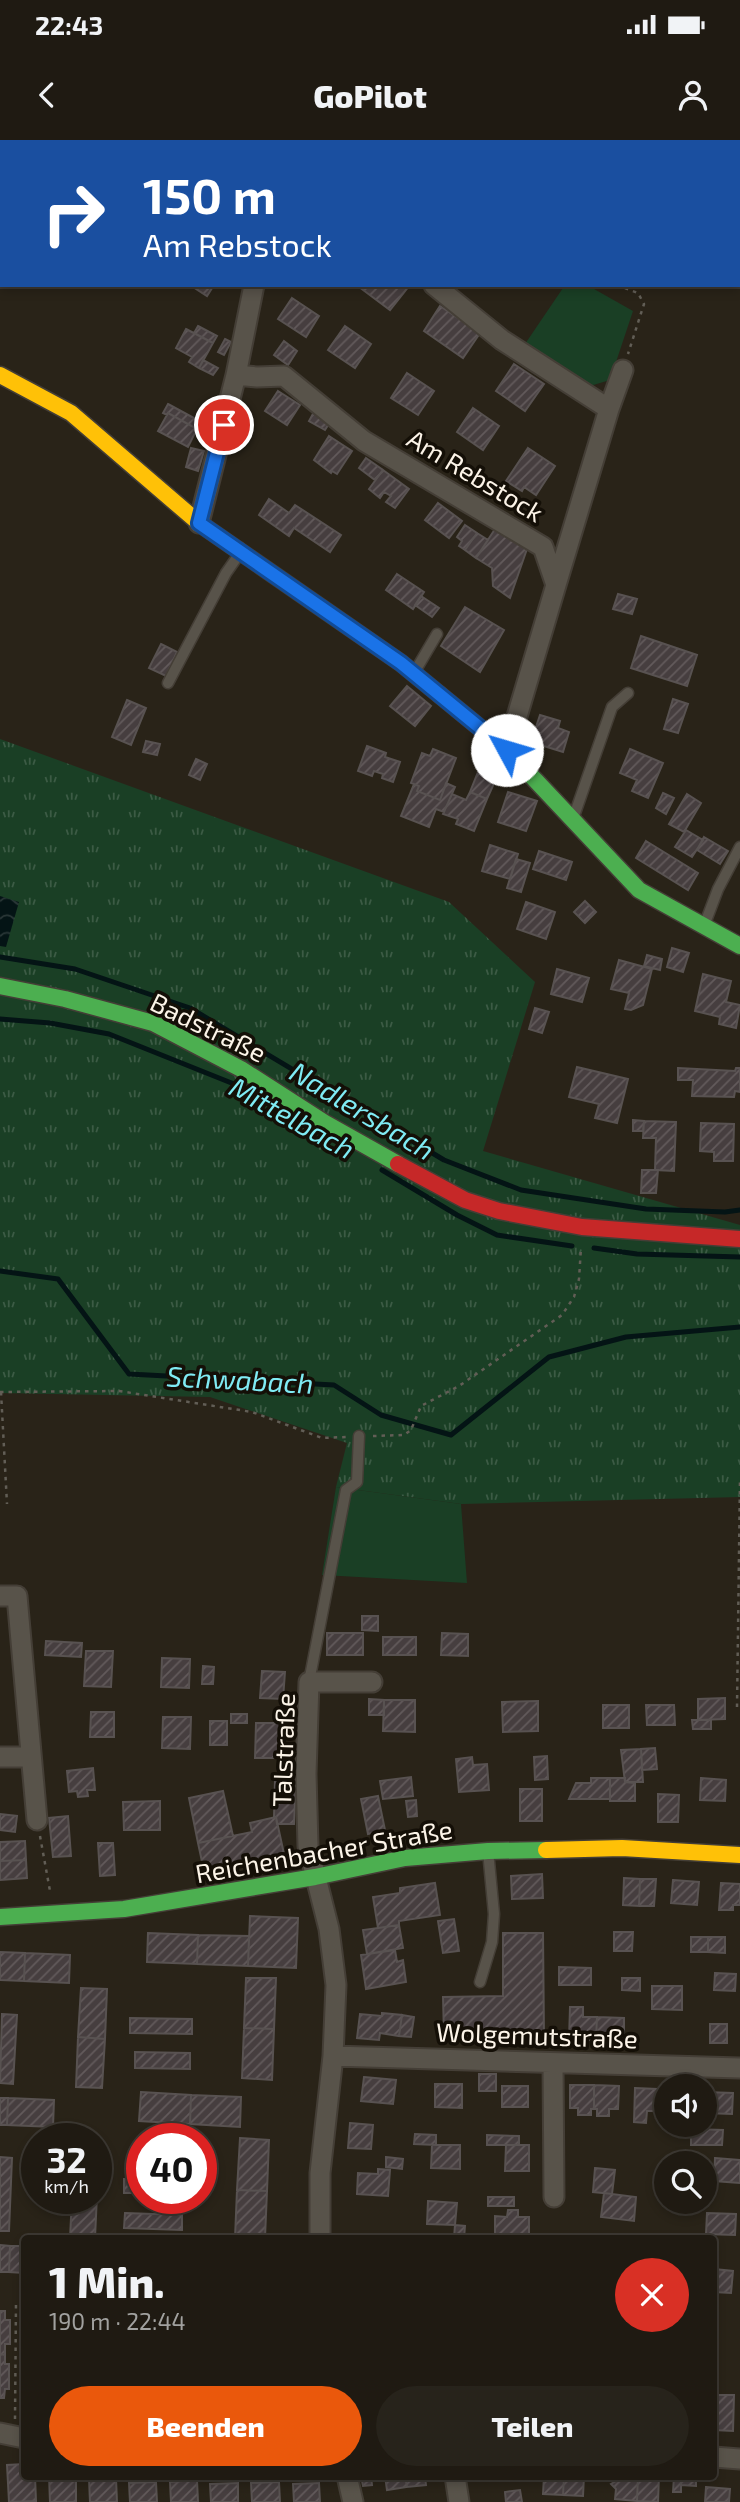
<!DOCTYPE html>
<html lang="de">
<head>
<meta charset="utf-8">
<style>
  :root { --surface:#1f1a12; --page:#27231b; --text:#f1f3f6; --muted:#a1a19f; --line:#3c3832; --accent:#ea580c }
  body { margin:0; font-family:"Exo 2",sans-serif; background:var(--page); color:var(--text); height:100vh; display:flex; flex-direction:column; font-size:26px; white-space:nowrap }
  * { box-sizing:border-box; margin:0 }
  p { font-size:23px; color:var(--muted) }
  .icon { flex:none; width:38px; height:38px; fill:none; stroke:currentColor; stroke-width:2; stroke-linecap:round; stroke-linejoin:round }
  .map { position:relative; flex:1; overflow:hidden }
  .drawer { position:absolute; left:21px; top:2095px; width:696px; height:245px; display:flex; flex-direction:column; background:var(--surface); border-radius:7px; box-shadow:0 4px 10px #0003,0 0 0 2px var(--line) }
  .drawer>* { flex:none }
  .guide { position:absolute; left:0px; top:0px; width:740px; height:147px; box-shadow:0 4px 10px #0003,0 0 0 2px var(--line); background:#1a4fa0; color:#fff; overflow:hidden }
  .buttons { position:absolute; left:654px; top:1934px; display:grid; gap:14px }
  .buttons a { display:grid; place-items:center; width:63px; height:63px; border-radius:50%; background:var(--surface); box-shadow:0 4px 10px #0003,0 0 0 2px var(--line); font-size:35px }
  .speed { position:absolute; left:21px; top:1983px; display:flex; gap:14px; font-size:35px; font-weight:700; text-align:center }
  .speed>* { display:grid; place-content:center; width:91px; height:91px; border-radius:50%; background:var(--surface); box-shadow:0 4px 10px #0003,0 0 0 2px var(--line); line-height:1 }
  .speed small { font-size:18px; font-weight:400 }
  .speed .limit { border:10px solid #d22; background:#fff; color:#111 }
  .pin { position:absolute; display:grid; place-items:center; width:60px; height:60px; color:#fff; margin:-30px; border:4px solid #fff; border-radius:50%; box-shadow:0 2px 7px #0007 }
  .me { position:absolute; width:77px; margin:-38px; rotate:309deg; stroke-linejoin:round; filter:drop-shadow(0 0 5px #0008) }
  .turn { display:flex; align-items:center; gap:24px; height:147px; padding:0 28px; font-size:32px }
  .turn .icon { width:91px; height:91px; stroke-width:2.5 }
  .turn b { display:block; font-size:49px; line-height:60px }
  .round { display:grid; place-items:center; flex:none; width:74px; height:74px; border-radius:37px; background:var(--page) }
  .summary { display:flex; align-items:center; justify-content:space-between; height:119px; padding:0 28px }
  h1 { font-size:42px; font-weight:800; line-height:52px }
  .button { display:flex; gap:14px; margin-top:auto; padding:14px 28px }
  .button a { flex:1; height:80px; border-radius:42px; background:var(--accent); color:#fff; font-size:28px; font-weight:800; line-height:80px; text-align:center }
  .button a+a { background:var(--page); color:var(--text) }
  .status { display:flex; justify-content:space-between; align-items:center; height:49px; padding:0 35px; background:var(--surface); direction:ltr }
  .status svg { height:19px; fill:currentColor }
  header { display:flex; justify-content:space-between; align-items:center; height:91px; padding:0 28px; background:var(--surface); font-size:32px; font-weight:800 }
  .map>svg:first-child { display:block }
</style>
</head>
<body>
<div class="status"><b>22:43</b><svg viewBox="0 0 49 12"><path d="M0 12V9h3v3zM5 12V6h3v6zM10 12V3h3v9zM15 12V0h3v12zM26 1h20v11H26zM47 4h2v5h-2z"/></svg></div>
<header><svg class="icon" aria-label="back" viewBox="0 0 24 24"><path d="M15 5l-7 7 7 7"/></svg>GoPilot<svg class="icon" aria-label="person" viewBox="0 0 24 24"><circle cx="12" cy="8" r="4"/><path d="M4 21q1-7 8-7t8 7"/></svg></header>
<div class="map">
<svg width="740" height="2362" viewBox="0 0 740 2362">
  <defs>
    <pattern id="grass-tufts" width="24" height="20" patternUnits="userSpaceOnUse" patternTransform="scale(1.75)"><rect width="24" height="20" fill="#1a3f25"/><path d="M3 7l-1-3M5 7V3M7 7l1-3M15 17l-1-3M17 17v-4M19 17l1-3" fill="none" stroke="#3c5b45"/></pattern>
    <pattern id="water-waves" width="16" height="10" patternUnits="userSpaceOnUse" patternTransform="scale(1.75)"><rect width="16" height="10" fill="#041415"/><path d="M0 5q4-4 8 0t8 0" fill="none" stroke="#2a3737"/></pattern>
    <pattern id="building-hatch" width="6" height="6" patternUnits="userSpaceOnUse" patternTransform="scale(1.75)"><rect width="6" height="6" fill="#463e3f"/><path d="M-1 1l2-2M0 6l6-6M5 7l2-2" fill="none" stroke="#625a5b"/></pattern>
  </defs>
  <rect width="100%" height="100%" fill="#292318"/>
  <!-- grass -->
  <path fill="url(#grass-tufts)" d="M0 599 449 762 535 842 483 1011 740 1085V1357L461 1364 336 1347 347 1303 210 1257 0 1253Z"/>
  <!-- green -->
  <path fill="#1a3f25" d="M565 145H587L633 171 610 240 590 246 525 204Z
    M336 1347 461 1364 467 1443 322 1435Z"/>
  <!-- water -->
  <path fill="url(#water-waves)" d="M0 756 19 762 6 807 0 806Z"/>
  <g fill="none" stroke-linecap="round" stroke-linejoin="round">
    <!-- stream -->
    <path stroke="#041415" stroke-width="5" d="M0 817 75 829 190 868 444 1020 521 1050 646 1069 725 1072 740 1070
      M0 879 50 883 109 894 249 950 271 964
      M382 1030 457 1075 497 1095 572 1106
      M594 1108 637 1114 740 1117
      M0 1131 58 1139 129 1234 334 1245 381 1275 451 1295 549 1217 626 1197 740 1187"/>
  </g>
  <!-- building -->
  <path fill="url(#building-hatch)" stroke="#585251" stroke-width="2" d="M190 145H214L207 156Z
    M361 145H407L409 146 390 170 359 147Z
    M292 158 319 176 306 197 278 179Z
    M440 166 480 193 463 218 424 191Z
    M198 186 217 196 213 203 194 193Z
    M345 186 371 204 355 228 328 210Z
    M186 189 213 203 199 228 189 222 192 217 176 208Z
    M225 199 231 202 224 215 218 212Z
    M284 201 297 211 288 225 274 215Z
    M203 220 218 228 213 235 199 228Z
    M514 224 544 244 525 271 496 251Z
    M407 233 434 251 418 275 391 258Z
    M278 251 300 265 287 285 265 271Z
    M168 264 205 284 200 294 196 292 197 289 168 273 167 275 163 273Z
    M473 268 499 286 483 310 457 292Z
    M314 272 330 282 325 290 309 281Z
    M168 273 197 289 188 307 158 291Z
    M329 296 352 311 337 334 332 331 331 333 314 320Z
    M191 308 204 311 198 331 186 327Z
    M528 308 555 326 536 355 524 347 522 351 506 341Z
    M366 318 383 330 375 340 359 328Z
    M383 330 409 349 395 368 386 362 391 356 384 352 380 358 369 349Z
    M269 359 289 373 295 365 341 395 330 412 294 388 289 396 259 375Z
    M438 363 462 381 449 398 425 380Z
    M465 385 477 393 465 410 459 406 462 401 457 397Z
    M495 389 527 409 510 458 493 446 492 428 476 418Z
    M477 393 488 400 476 418 465 410Z
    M397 434 424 452 413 469 386 450Z
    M618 454 637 459 632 474 613 469Z
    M421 456 439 468 432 477 415 465Z
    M465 467 504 490 480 532 441 506Z
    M641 496 697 515 687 546 631 528Z
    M161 504 177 512 166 536 149 528Z
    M407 546 431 566 415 586 390 566Z
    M673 559 688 564 678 593 664 589Z
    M127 560 146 568 131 605 112 597Z
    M540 575 560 581 558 588 569 592 563 612 531 602Z
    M146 601 160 604 157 615 143 612Z
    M367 606 386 613 385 617 400 622 393 642 382 638 383 634 374 631 372 636 358 631Z
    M433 609 456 618 440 660 417 651 419 646 411 643 422 613 430 616Z
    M630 609 663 623 648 658 632 651 637 640 620 633Z
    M196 619 207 624 200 640 189 635Z
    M478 632 496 639 487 659 470 652Z
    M446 643 455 647 444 672 436 669 429 687 401 676 414 644 419 646 417 651 440 660Z
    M470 652 487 659 474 691 456 684 458 679 443 674 452 654 466 660Z
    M508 652 537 661 526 691 498 682Z
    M663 653 674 658 666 674 656 668Z
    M687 654 701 663 684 692 669 684Z
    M686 690 703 700 692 717 675 707Z
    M704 697 728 711 720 724 697 710Z
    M646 701 698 733 688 750 636 718Z
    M490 705 518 714 510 739 482 731Z
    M539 711 572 722 566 740 533 729Z
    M516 719 530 723 521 752 507 748Z
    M585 761 596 772 585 783 574 772Z
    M526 762 555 772 546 799 517 789Z
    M672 808 689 813 683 832 667 827Z
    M647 815 662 819 660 830 644 826Z
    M619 820 652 829 643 865 631 870 625 869 629 853 611 849Z
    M557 829 589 838 582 862 551 854Z
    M703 834 731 841 726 862 740 865 736 888 719 884 720 877 695 871Z
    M535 868 549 872 542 893 529 889Z
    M577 927 628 939 617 983 595 978 599 964 569 957Z
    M678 928 735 931 736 928H740V952L735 951 734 957 692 956 693 940H678Z
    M633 980 644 981 643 991H633Z
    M644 981 676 982 674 1031 655 1030 656 998H643Z
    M701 983 734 984 733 1021H714V1012L700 1011Z
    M642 1030H658L656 1053H641Z
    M362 1476H378V1491L362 1490Z
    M327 1493H363V1515H327Z
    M442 1493 468 1494V1516L441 1515Z
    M383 1497H416V1515H383Z
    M46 1501 82 1503 81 1517 45 1515Z
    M86 1511H113L111 1547 84 1546Z
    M162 1518 190 1519 189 1548 161 1547Z
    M203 1526 214 1527 213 1544H202Z
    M262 1531 285 1532 283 1559 260 1558Z
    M725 1558V1579L698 1580V1559Z
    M369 1559 384 1560V1575H369Z
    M384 1560H415V1592L383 1591Z
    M538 1561V1591L503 1592 502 1562Z
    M603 1565H629V1588H603Z
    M646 1565H674L675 1585H647Z
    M91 1572H114V1597H90Z
    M231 1574H247V1583H231Z
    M163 1577H191L190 1609 162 1608Z
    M692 1580H711V1589H693Z
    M210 1581H227V1605H210Z
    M256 1583H284L283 1618H255Z
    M655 1608 657 1629 642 1630 641 1609Z
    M641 1609 643 1642H625L621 1610Z
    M547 1616 548 1639 535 1640 534 1617Z
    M472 1617 473 1625 487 1624 489 1650 459 1652 456 1619Z
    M93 1628 95 1650H87L88 1656 78 1657 77 1651 69 1652 67 1631Z
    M411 1637 413 1656 383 1659 380 1641Z
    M591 1638H610V1659H569L576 1643H591Z
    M610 1638H625V1642L635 1643V1661H610Z
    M701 1638 726 1640 725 1661 700 1660Z
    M275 1640 296 1641 294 1684H277L276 1677H274Z
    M520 1649H542V1681H520Z
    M223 1651 233 1696 198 1703 189 1658Z
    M658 1654 679 1655 678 1682H658Z
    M378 1656 385 1690 368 1694 361 1659Z
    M416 1660 417 1676 408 1677 406 1661Z
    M160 1661V1690H124L123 1662Z
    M0 1674 17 1676 15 1692 0 1690Z
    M68 1676 71 1716 53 1717 49 1678Z
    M276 1677 284 1714 204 1731 198 1703 252 1692 250 1683Z
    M25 1701 26 1720 0 1721V1702Z
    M98 1703H113L115 1735 100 1736Z
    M26 1720 27 1738 0 1740V1721Z
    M542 1734 543 1758 512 1759 511 1736Z
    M624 1738 640 1739 639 1766 623 1765Z
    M640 1739H656L654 1766H639Z
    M673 1740 699 1742 697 1765 671 1763Z
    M435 1743 440 1775 399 1781V1785L378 1788 373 1757 400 1753V1748Z
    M721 1743 740 1744V1765H733V1770H719Z
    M250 1776 298 1778 296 1828 248 1826Z
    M454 1779 459 1811 443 1813 438 1781Z
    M399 1785 403 1808 367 1814 363 1790Z
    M614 1792H633L632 1811H614Z
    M148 1793 198 1795 197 1824 147 1822Z
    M503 1793H543L544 1896H444L443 1857 503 1856Z
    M198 1795 249 1796 248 1826 197 1824Z
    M691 1797H708V1812H691Z
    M708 1797H725V1813L708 1812Z
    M395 1810 397 1822 403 1820 406 1842 366 1849 361 1815Z
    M0 1812 25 1813 24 1841 0 1840Z
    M25 1813 70 1815 69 1843 24 1841Z
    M559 1827 591 1828V1845H559Z
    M715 1833 736 1834 735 1851 714 1850Z
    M246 1838H276L274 1889 244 1888Z
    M622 1838H640V1851L622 1850Z
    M652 1846H682V1870L652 1869Z
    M81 1848 107 1849 105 1899 78 1897Z
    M570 1867H583V1877H597L596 1900H569Z
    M382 1873 402 1875 399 1896 380 1893 379 1900 357 1898 360 1874 382 1876Z
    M2 1874 17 1875 13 1944 0 1943Z
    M402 1875 414 1877 411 1897 399 1896Z
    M597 1877 624 1878V1901L596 1900Z
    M130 1878 192 1879V1894L130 1893Z
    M710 1884H727V1903H710Z
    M244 1888 274 1889 272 1940 242 1938Z
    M78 1897 105 1899 102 1948 76 1947Z
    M135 1912 190 1913V1929L135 1928Z
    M479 1934H496V1951H479Z
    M364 1937 396 1940 393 1964 361 1961Z
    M435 1944H462V1968L435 1967Z
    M570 1945H594V1969H591V1975H578V1968H570Z
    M594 1945 619 1946 618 1969H609V1976H597V1969H594Z
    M502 1946H528V1967H502Z
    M661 1947 667 1948V1976H656L657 1951H661Z
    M635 1948 657 1949 656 1971H647L646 1983 634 1982Z
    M141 1952 191 1955 190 1984 139 1981Z
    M705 1952 733 1953 732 1974 705 1973Z
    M191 1955 241 1957 240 1987 190 1984Z
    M0 1958H8L7 1985H0Z
    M8 1958 54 1960 53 1987 7 1985Z
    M350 1983 373 1985 371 2009 348 2008Z
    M691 1989 723 1990 722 2005H691Z
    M415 1994 436 1995V2005L414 2004Z
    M487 1995 519 1996V2005H487Z
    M240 1998 269 2000 267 2051 237 2050Z
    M96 2004H99L97 2055H96Z
    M432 2005H460V2029L431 2028Z
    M506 2005H529V2031H505Z
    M0 2017 12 2018 9 2091H0Z
    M386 2017 403 2019 402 2029 386 2027Z
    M715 2018 740 2020V2043L714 2041Z
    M595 2028 615 2030 612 2054 593 2052Z
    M378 2029 390 2030 388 2056 357 2054 358 2033 378 2034Z
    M124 2039 142 2040V2053H124Z
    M237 2050 267 2051 265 2098H235Z
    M604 2053 636 2057 634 2081 601 2077Z
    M97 2055 95 2098H70L72 2058H96Z
    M488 2057H514V2066H488Z
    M428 2061 457 2063 455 2085 427 2084Z
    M508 2070H518V2077H529V2096L507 2098V2096H495V2076L507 2077Z
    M125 2073 182 2075V2090L124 2088Z
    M707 2073 736 2074 735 2095 706 2094Z
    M455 2085 465 2086 464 2098H454Z
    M0 2105 10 2106 9 2132H0Z
    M10 2106H24V2133L9 2132Z
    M714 2129 733 2131 731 2153 714 2152Z
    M0 2171H5V2180H10V2204H5V2215L0 2214Z
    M714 2190H718L717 2217H714Z
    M0 2214 5 2215V2224H9V2249H5L4 2258H0Z
    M714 2255H734L733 2291 714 2290Z
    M24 2324V2336H35L36 2361 9 2362 7 2325Z
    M49 2336H76V2362H50Z
    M361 2336H371L372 2345 363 2346Z
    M385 2336H405L407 2347 387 2350Z
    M405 2336H425L426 2345 407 2347Z
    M544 2336H564L563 2355 543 2354Z
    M564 2336H584L583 2356 563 2355Z
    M616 2336H638L637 2361 615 2359 616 2349 611 2344 616 2341Z
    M638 2336H659L658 2362 637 2361Z
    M674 2336H681V2352H673Z
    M681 2336H696V2346L681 2345Z
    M116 2338 117 2362H90L89 2339Z
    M197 2340 198 2362H171L170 2342Z
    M156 2342 157 2362H130L129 2343Z
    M279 2342 280 2362H252L251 2343Z
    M238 2343V2362H211L210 2344Z
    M319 2343 320 2362H294L293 2344Z
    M706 2347 730 2349 729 2362H705Z
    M520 2350 522 2362H506L505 2352Z"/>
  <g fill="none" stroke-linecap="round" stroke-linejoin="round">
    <!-- lane casing -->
    <g stroke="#443e36" stroke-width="13">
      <path id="lane" d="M414 533 437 494
        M168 543 226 433 240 413
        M574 676 612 567 628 553
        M704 786 718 749 740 707
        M309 1542 346 1350 357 1342 359 1296
        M480 1842 492 1802 494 1774 488 1711"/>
    </g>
    <!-- street casing -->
    <g stroke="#443e36" stroke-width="23">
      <path id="street" d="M231 0 233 2
        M434 145 502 200 609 269
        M236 235 257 237 284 236 364 301 543 407 556 445 507 610
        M199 383 236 235 254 145
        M556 445 609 269 623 230
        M0 1456H17L37 1680
        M0 1617H30
        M333 1916 740 1928
        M553 1924 554 2057
        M320 2098V2033L333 1916 336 1845 329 1789 308 1706 306 1634 309 1542H372
        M0 2293 24 2298
        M714 2317 740 2319
        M347 2336 353 2362
        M455 2336 459 2362"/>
    </g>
    <!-- fast casing -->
    <g stroke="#443e36" stroke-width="19">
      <path id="fast" d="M440 555 507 610 639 750 740 806
        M0 846 65 859 153 883 241 929 325 983 398 1024
        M0 1777 124 1769 315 1737 405 1718 488 1711 546 1710"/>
    </g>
    <!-- slow casing -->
    <g stroke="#443e36" stroke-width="19">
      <path id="slow" d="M0 235 71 273 199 383 238 410
        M546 1710 622 1708 740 1715"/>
    </g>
    <!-- jam casing -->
    <g stroke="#443e36" stroke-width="19">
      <path id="jam" d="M238 410 401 523 440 555
        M398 1024 465 1060 499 1071 582 1087 740 1099"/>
    </g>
    <!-- path -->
    <path stroke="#625e56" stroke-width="2.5" stroke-dasharray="3.5 5" stroke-linecap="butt" d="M388 0 391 2
      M617 145 638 153 644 164 628 214
      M0 1252 119 1251 252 1272 322 1298 346 1297
      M1 1252 7 1364
      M373 1296 404 1295 411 1290 421 1266 459 1246 562 1175 574 1157 579 1139 581 1108
      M737 1567 740 1338
      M40 1696 50 1751
      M15 2279 16 2163"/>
    <!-- lane -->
    <use href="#lane" stroke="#58534a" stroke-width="10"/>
    <!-- street -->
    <use href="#street" stroke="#58534a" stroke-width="19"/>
    <!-- fast -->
    <use href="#fast" stroke="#4caf50" stroke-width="16"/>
    <!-- slow -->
    <use href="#slow" stroke="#ffc107" stroke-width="16"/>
    <!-- jam -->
    <use href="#jam" stroke="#c62828" stroke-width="16"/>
  </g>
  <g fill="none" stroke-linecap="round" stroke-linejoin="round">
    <!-- route casing -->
    <g stroke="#114b97" stroke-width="18">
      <path id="route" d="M224 285 199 383 401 523 507 610"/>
    </g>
    <!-- route -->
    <use href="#route" stroke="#1a73e8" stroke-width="12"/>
  </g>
  <g text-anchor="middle" stroke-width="7" stroke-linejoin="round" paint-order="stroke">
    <!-- street labels -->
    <g font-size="26" fill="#fcf4e8" stroke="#140f07">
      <text transform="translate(475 336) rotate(31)" y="9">Am Rebstock</text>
      <text transform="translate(208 888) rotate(26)" y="9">Badstraße</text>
      <text transform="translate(284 1610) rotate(-88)" y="9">Talstraße</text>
      <text transform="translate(324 1712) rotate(-10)" y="9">Reichenbacher Straße</text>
      <text transform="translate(537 1896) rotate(2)" y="9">Wolgemutstraße</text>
    </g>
    <!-- water labels -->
    <g font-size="28" font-style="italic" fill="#7febf4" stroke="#140f07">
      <text transform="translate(362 971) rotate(31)" y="10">Nadlersbach</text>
      <text transform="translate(292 978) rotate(29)" y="10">Mittelbach</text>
      <text transform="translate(240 1240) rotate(3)" y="10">Schwabach</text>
    </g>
  </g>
</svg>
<div class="buttons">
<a><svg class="icon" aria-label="sound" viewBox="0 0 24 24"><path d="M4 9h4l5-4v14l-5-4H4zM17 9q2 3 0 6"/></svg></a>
<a><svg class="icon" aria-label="search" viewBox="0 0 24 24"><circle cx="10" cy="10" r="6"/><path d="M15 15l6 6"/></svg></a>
</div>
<div class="speed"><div>32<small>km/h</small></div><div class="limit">40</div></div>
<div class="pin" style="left:224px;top:285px;background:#d93025"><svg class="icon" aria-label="arrive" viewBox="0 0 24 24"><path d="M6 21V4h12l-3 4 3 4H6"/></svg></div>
<svg class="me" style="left:507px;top:610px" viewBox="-20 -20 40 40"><circle r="19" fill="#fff"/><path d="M0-13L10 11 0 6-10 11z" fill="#1a73e8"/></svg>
<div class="guide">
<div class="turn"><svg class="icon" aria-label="right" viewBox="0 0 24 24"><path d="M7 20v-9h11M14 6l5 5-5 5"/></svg><div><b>150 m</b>Am Rebstock</div></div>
</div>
<section class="drawer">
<div class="summary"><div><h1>1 Min.</h1><p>190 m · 22:44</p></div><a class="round" style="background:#d93025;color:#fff"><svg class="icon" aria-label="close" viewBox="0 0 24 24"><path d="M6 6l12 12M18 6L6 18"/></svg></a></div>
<div class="button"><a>Beenden</a><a>Teilen</a></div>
</section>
</div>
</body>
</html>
